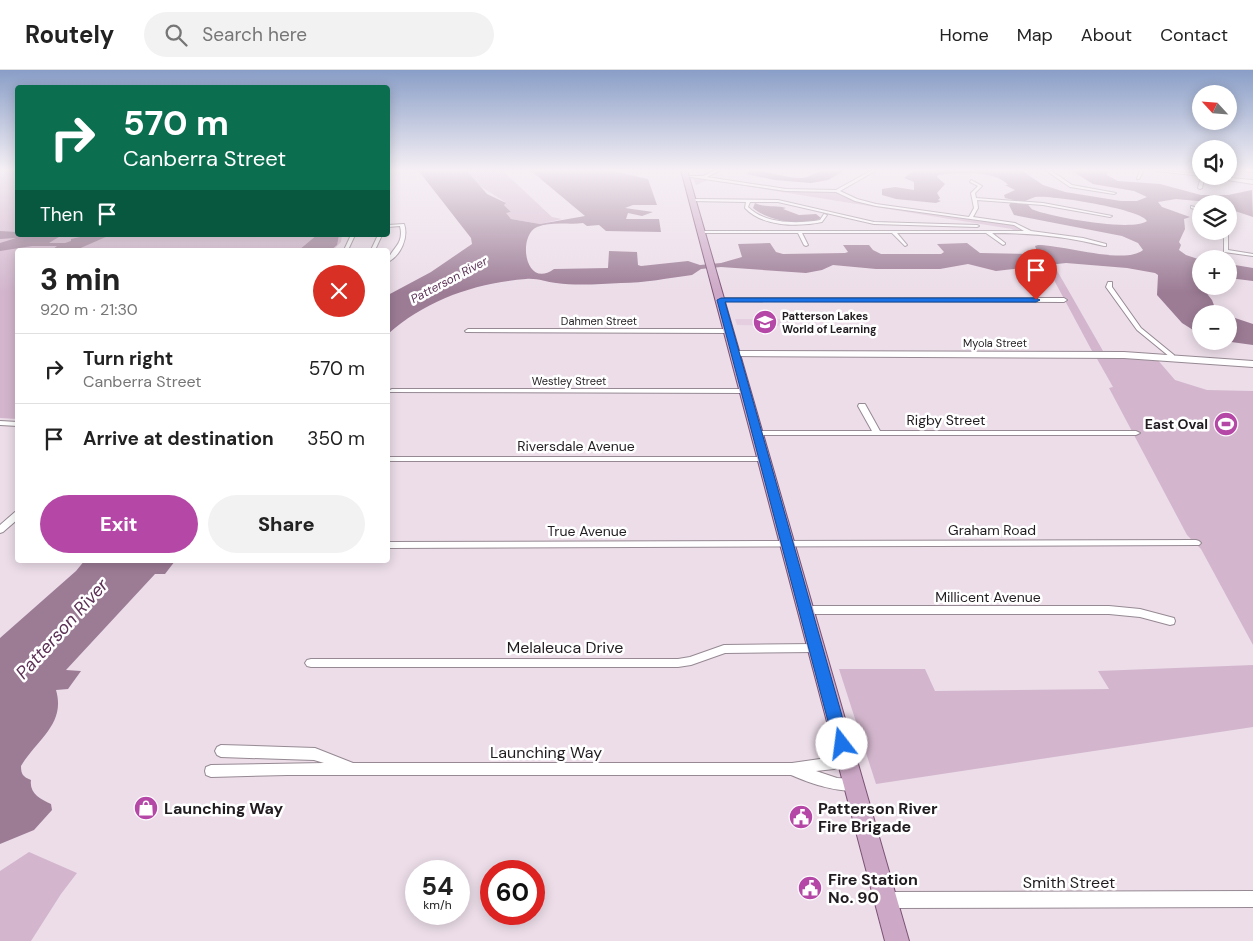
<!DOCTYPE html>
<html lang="en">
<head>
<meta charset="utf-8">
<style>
  :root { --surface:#fff; --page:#f2f2f2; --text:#222; --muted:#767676; --line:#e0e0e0; --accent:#b548a6 }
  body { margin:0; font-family:"DM Sans",sans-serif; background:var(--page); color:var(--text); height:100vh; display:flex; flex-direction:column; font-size:19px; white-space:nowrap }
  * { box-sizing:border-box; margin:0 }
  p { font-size:16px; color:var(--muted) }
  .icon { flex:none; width:28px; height:28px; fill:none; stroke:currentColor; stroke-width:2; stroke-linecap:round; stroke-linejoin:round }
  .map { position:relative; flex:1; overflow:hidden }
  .drawer { position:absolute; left:15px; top:178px; width:375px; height:315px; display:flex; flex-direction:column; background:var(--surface); border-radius:5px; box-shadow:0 2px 12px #0003 }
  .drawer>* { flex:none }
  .guide { position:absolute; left:15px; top:15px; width:375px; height:152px; border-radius:5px; box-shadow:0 2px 12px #0003; background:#0b6e4f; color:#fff; overflow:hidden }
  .needle { width:32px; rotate:296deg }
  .tools { position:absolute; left:1192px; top:15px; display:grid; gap:10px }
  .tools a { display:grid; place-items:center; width:45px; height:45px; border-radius:50%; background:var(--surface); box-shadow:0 2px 12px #0003; font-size:25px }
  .speed { position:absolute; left:405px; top:790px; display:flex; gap:10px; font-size:25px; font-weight:700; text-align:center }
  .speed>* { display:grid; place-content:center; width:65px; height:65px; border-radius:50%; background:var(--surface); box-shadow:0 2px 12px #0003; line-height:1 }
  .speed small { font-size:12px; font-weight:400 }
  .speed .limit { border:8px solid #d22; background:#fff; color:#111 }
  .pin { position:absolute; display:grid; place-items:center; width:42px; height:42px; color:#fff; margin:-51px -21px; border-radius:50% 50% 50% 0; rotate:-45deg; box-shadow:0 0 5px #0007 }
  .pin .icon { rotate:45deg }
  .me { position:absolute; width:55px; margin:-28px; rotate:345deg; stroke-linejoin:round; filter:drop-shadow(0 0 4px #0008) }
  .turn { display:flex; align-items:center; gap:18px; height:105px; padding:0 25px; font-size:22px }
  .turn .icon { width:65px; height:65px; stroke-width:2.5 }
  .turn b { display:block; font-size:35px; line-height:42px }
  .then { display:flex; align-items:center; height:48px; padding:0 25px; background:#0003; gap:10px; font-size:19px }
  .round { display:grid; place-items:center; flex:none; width:52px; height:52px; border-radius:26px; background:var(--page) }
  .head { display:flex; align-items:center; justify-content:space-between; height:85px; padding:0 25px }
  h1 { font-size:30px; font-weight:800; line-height:38px }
  .primary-button { display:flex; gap:10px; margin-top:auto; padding:10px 25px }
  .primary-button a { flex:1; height:58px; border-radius:30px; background:var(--accent); color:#fff; font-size:20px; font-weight:800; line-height:58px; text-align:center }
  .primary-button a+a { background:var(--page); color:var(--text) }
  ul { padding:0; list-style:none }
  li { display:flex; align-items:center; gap:15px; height:70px; padding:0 25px; border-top:1px solid var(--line) }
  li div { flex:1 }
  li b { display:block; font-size:19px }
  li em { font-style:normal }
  header { display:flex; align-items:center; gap:30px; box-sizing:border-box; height:70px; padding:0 25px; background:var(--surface); border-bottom:1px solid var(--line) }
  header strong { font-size:24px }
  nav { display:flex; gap:28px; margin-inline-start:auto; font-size:18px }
  .search { width:350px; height:45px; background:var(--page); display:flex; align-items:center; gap:12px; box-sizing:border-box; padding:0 18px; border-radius:28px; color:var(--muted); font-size:19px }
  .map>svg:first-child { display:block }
</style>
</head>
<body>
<header>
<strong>Routely</strong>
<div class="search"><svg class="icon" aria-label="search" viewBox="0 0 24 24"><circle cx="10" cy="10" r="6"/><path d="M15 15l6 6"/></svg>Search here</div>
<nav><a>Home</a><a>Map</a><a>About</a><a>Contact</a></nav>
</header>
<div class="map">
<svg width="1253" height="871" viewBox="0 0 1253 871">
  <rect width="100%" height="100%" fill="#ecdde9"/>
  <!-- built -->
  <path fill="#e4cedf" d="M735 249H793L796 256 737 255Z"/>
  <!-- green -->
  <path fill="#d3b6cd" d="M0 100H17L18 165H342L341 172 333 180H18L17 349 0 348Z
    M466 100H502L552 147 562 149 540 154 511 149 505 143 511 142 504 135 505 132 477 114Z
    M693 108H703L787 121 836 122 870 135 1014 155 1024 161H1014L1012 159 708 110 696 115Z
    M1047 197H1055L1103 281H1092Z
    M1096 287 1156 288 1175 310 1207 320 1253 321V575L1201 479 1187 465 1109 318 1113 317Z
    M1253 595V657L876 714 839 599H925L935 621 1109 619 1098 601Z
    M29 782 77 803 61 824 31 871H0V801Z"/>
  <!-- water -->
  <path fill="#9c7c95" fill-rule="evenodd" d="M418 100H466L487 124 506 133 504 135 511 142 506 143 511 149 540 154 585 146 530 100H608L648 109 657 135H633L625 138 653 142 642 146 628 143 626 149H659L661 162 606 161 599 155 587 156 583 153C569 155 551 151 537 157 517 166 525 220 554 199L608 198 609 181 637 182 638 195 641 196 688 191 700 195 721 193 742 187 738 174 770 173 776 182 783 184 845 183 848 182 843 175H869L873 180 881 184H941L944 182 937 174 967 173 980 183 1031 184 1037 181 1035 176 1038 175C1064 175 1125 195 1143 180L1138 173 1122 166 1014 145 1009 135 1013 130 1005 128 1004 125 1015 120 1005 115H1008C996 100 956 103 938 105L937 107 945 114 937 123 940 128 938 130 941 131 936 133 896 129 882 125V119L895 117 914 120V112L904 108 914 100H1021L1043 115 1065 122 1121 131H1137L1147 127 1134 121 1093 114 1072 101 1104 100 1108 102 1107 105 1118 111 1160 114 1201 125H1228L1252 120 1253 147 1229 139V134L1176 129 1158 132 1162 137 1190 147 1184 149 1185 159 1179 172 1181 175 1179 180 1186 185 1201 190V216L1212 230 1215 238 1224 244H1201V265L1182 253 1157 225 1158 205 1155 203 1127 198 1066 193 996 201 968 194 940 199H876L833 195 822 200 806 203 721 197 701 199 692 205C669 208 644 213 621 213 600 214 577 216 556 213 546 212 537 208 526 209 475 213 426 230 388 264V225L431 202 472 174 471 168ZM1035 127C1051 125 1141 139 1147 151 1132 162 1052 147 1034 140 1030 139 1030 135 1025 133V131Z
    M752 100C766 100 783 108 800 108 810 108 813 103 822 101 829 99 838 100 845 100L828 110 811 113 775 110 746 104Z
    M755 133C765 138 776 135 786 138L783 139 799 145 816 144 821 148C805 158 766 150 753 138Z
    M0 161 17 162 18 165H62L49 173H65L71 171V169L89 165 108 166 76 180H52L57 176H32L0 181V173L16 168 0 169Z
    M317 165H339L337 175 331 180H299Z
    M1229 194 1253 198V211L1229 208Z
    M1229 246 1253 254V275L1224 271H1229Z
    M85 490 175 491 165 504H155L66 600 81 601 68 619 56 620C66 654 37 669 21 696 21 704 23 707 31 710 29 723 40 729 51 734L52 740 34 760 0 774V568L76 501Z"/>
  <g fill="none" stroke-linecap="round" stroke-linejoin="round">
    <!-- street casing -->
    <g stroke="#968993" stroke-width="2">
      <path id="street" d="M716 100H721L707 107 786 119 836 120 872 100H877L840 121 857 129 876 134 969 147 974 138 971 123 978 116 970 112 971 110 982 116 975 123 976 128 1043 133 1112 146 1110 147 1043 135 977 130 978 138 973 147 1015 153 1031 161 1083 168 1106 174V176H1104C1066 166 1031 163 992 163L1005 173V174L1003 175 986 163H897L907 175 905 176 892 163H802L808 175 806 176 804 175 798 163H701L699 162 701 161H1024L1014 155 876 136 855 131 836 122 786 121 684 106H703Z
        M1045 100H1050L1072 115 1116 123 1114 124 1070 117Z
        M1140 100H1144L1139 109H1137Z
        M1240 100H1253V102L1242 101Z
        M1201 106H1205L1202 118 1200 119 1198 118Z
        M692 129 778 130 874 152 977 155 979 156 977 157 874 154 778 132H750L748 137C765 154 797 154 820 150L824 144 827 145 822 152C798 157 763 157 745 138L746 132 691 131Z
        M1191 136 1201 139V141L1191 138Z
        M404 154C409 168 400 186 388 192 389 179 405 176 400 156L388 157V155Z
        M1224 161H1228V180L1253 184V186L1224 182Z
        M351 165H355L348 180H344Z
        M378 165H382L375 180H371Z
        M1108 212H1112V217L1141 258 1174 285V287H1170L1137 260 1106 217Z
        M721 228H1064L1067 230 1064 232 719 231 718 230Z
        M468 259H730L733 261 730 263 466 262 465 261Z
        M392 319H746L749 321 746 323 390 322V320Z
        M859 334H865L880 361H1136L1140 363 1136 365H757L753 363 757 361H872L858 336Z
        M0 351 18 352V356L0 355Z
        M388 387H764L768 389 764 391H388Z
        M18 441V449L3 462 0 463V455L15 442Z
        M1196 470 1199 471 1201 473 1199 475 388 478V472Z
        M805 536H1109L1140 539 1174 548 1175 551 1174 554 1170 555 1140 547 1109 544H805L801 543 800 540 801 537Z
        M816 574 820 575 822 578 820 581 816 582 725 583 691 595 678 597H311L307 596 305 593 307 590 311 589H678L690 587 724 575Z
        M221 675 315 678 353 693H792L834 687H837C840 680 842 677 849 680L851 684 846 695 834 699 816 701 837 708 854 709 859 711 861 715 859 719C842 725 807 712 791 705H287L211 707 206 705 205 701 206 697 211 695 324 693 314 690 221 687 217 685 215 681 217 677Z
        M1253 821V837L886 838 881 835 878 830 881 825 886 822Z"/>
    </g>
    <!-- secondary casing -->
    <g stroke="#968993" stroke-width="2">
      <path id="secondary" d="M1154 100 1201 104 1202 106 1156 101Z
        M1206 106 1253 110V114L1208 107Z
        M736 281 1124 282 1253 291V297L1124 288 733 286 731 284Z"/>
    </g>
    <!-- primary casing -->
    <g stroke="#7b5274" stroke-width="2">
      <path id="primary" d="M681 100H687L909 871H885Z"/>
    </g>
    <!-- street -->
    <use href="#street" fill="#fff" fill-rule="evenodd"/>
    <!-- secondary -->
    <use href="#secondary" fill="#fff" fill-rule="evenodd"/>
    <!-- primary -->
    <use href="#primary" fill="#cda9c7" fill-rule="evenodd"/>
  </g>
  <!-- sky -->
  <linearGradient id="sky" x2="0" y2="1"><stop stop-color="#899ec7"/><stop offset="0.45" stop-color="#f6f0f5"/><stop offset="1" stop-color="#f6f0f5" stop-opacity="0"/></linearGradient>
  <rect width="1253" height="222" fill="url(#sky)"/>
  <!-- route -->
  <path fill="#1a73e8" stroke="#114b97" d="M721 228H1036L1040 230 1036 232H725L850 674 848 679 842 681 836 679 834 674 717 230Z"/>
  <!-- icons -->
  <defs>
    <g id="school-disc" transform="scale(1.25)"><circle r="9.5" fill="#b548a6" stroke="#fff"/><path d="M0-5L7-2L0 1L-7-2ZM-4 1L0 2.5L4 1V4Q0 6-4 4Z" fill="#fff"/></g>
    <g id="stadium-disc" transform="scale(1.25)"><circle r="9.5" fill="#b548a6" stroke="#fff"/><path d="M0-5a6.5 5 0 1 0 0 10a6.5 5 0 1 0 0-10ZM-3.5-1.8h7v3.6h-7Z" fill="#fff"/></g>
    <g id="shop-disc" transform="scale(1.25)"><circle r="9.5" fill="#b548a6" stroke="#fff"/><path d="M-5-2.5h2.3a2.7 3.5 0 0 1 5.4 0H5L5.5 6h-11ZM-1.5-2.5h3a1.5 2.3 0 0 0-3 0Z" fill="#fff"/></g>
    <g id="civic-disc" transform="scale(1.25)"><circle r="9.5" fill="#b548a6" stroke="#fff"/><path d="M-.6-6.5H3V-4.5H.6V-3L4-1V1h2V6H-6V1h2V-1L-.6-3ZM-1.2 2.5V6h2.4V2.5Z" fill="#fff"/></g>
  </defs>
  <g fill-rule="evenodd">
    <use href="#school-disc" x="765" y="252"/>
    <use href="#stadium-disc" x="1226" y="354"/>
    <use href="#shop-disc" x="146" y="738"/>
    <use href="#civic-disc" x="801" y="747"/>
    <use href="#civic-disc" x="810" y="818"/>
  </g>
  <g text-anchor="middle" stroke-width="5" stroke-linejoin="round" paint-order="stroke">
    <!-- far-poi labels -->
    <g font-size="11" font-weight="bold" fill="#211c20" stroke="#fff" text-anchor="start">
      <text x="782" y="250">Patterson Lakes<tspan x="782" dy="13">World of Learning</tspan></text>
    </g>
    <!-- far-street labels -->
    <g font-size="11" fill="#211c20" stroke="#fff">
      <text x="599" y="255">Dahmen Street</text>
      <text x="995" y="277">Myola Street</text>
      <text x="569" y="315">Westley Street</text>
    </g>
    <!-- far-water labels -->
    <g font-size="12" font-style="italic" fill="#5d3156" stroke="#fff">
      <text transform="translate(449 210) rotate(-28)" y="4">Patterson River</text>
    </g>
    <!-- street labels -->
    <g font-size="14" fill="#211c20" stroke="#fff">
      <text x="946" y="355">Rigby Street</text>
      <text x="576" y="381">Riversdale Avenue</text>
      <text x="992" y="465">Graham Road</text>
      <text x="587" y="466">True Avenue</text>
      <text x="988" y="532">Millicent Avenue</text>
    </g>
    <!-- poi labels -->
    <g font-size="14" font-weight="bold" fill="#211c20" stroke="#fff" text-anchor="end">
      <text x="1208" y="359">East Oval</text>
    </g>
    <!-- near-street labels -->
    <g font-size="16" fill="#211c20" stroke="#fff">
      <text x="565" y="583">Melaleuca Drive</text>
      <text x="546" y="688">Launching Way</text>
      <text x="1069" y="818">Smith Street</text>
    </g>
    <!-- near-poi labels -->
    <g font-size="16" font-weight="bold" fill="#211c20" stroke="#fff" text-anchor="start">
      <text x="164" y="744">Launching Way</text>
      <text x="818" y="744">Patterson River<tspan x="818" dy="18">Fire Brigade</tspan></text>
      <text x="828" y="815">Fire Station<tspan x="828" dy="18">No. 90</tspan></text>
    </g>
    <!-- near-water labels -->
    <g font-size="18" font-style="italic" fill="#5d3156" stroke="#fff">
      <text transform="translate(62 559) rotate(-48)" y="6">Patterson River</text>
    </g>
  </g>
</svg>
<div class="tools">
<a><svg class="needle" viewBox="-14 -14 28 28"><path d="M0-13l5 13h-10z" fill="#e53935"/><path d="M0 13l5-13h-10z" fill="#767676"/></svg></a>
<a><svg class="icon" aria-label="sound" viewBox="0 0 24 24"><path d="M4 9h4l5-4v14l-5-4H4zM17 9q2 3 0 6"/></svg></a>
<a><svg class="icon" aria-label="layers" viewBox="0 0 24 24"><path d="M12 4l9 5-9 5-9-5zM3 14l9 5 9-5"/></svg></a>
<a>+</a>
<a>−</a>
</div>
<div class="speed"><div>54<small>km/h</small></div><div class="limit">60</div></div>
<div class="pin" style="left:1036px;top:230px;background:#d93025"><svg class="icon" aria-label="arrive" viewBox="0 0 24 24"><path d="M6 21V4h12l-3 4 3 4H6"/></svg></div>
<svg class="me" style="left:842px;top:674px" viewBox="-20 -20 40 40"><circle r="19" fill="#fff"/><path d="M0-13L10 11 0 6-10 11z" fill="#1a73e8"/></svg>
<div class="guide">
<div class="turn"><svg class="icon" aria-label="right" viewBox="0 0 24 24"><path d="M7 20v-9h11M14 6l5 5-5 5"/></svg><div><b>570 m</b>Canberra Street</div></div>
<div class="then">Then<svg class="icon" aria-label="arrive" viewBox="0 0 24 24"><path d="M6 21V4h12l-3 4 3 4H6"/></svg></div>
</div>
<section class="drawer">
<div class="head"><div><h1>3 min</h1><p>920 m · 21:30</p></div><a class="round" style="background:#d93025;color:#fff"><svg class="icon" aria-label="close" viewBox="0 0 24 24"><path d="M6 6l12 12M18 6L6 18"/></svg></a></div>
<ul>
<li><svg class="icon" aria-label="right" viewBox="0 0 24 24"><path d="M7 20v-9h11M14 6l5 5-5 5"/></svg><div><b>Turn right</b><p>Canberra Street</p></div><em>570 m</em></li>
<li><svg class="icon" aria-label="arrive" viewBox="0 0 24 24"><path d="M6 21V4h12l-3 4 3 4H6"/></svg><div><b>Arrive at destination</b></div><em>350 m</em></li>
</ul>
<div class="primary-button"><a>Exit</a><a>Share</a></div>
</section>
</div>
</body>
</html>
